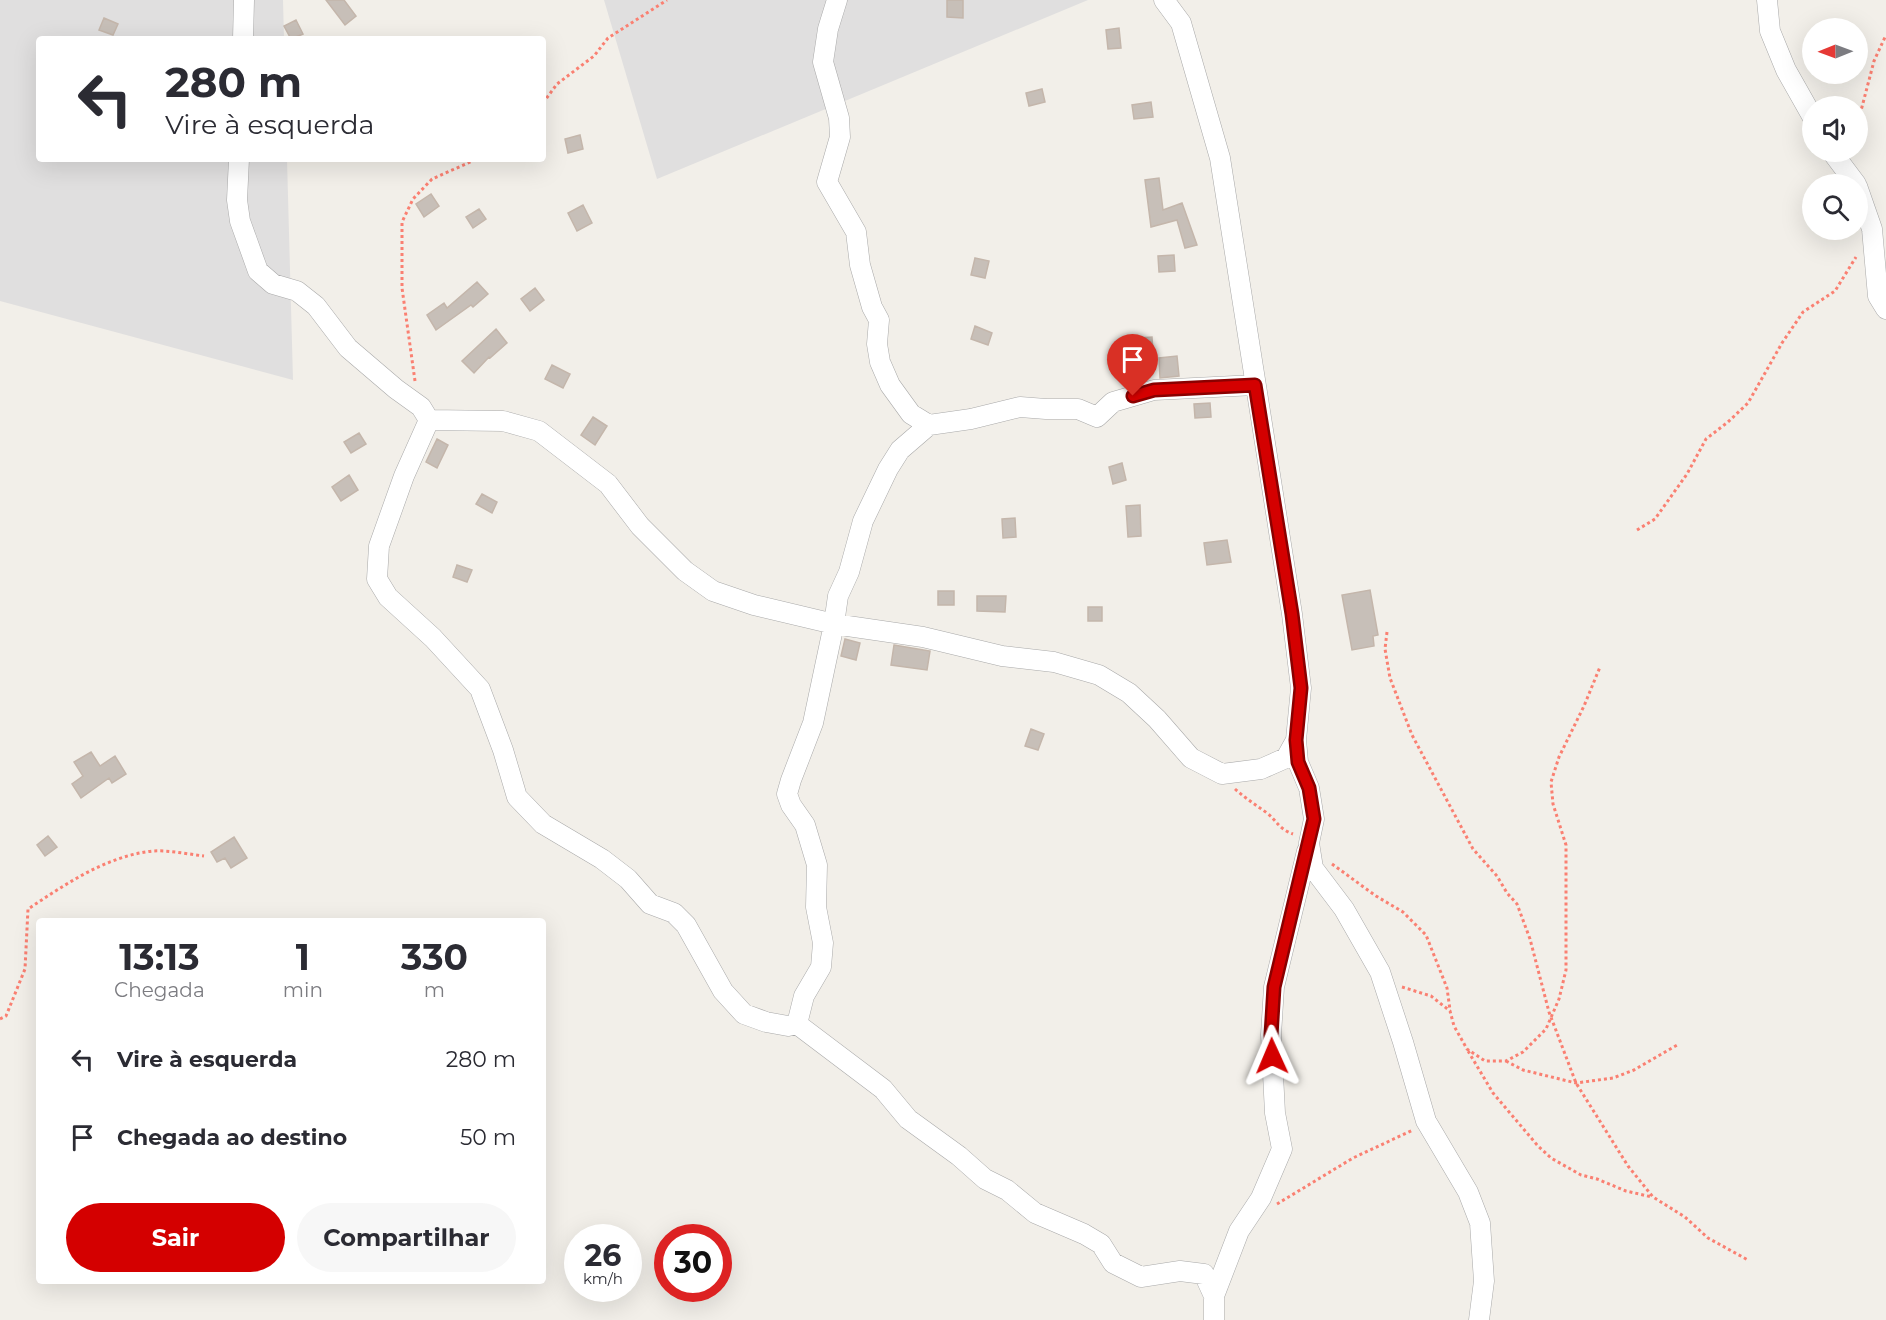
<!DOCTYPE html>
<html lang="pt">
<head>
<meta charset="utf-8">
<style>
  :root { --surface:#fff; --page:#f7f7f7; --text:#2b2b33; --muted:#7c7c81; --accent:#d40000 }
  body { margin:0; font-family:Montserrat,sans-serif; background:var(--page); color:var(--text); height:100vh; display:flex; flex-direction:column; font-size:22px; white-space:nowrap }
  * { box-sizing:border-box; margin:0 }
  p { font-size:20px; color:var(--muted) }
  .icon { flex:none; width:33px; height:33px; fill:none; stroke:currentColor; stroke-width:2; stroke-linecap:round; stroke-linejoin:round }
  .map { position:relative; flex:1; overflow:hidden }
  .drawer { position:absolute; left:36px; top:918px; width:510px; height:366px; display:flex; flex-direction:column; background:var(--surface); border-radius:6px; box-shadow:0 6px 24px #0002 }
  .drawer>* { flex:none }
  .hud { position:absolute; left:36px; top:36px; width:510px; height:126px; border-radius:6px; box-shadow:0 6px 24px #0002; background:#fff; color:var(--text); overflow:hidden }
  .needle { width:39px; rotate:269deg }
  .fabs { position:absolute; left:1802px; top:18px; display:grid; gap:12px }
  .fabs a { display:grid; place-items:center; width:66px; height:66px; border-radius:50%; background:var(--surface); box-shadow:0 6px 24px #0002; font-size:30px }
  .speed { position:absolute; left:564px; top:1224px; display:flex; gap:12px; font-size:30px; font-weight:700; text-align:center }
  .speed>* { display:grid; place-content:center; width:78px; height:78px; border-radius:50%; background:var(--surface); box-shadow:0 6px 24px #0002; line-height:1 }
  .speed small { font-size:15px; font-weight:400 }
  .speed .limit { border:9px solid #d22; background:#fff; color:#111 }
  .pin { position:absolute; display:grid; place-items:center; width:51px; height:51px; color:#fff; margin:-62px -26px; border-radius:50% 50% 50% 0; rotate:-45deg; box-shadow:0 0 6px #0007 }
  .pin .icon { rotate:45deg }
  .me { position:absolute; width:66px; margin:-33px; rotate:359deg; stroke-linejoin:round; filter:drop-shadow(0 0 4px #0008) }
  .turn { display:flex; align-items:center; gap:21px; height:126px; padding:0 30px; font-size:27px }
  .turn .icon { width:78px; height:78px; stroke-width:2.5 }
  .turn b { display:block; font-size:42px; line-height:51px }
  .eta { display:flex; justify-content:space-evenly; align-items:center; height:102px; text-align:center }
  .eta b { font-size:36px; font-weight:700; line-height:42px }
  .action { display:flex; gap:12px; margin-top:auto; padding:12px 30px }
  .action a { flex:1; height:69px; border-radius:36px; background:var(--accent); color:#fff; font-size:24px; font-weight:700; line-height:69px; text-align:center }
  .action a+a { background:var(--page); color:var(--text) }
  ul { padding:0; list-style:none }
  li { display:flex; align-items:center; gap:18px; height:78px; padding:0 30px }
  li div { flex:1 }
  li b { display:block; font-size:22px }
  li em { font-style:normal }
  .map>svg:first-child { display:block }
</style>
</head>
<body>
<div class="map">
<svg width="1886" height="1320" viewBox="0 0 1886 1320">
  <rect width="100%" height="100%" fill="#f2efe9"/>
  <!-- residential -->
  <path fill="#e0dfdf" d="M0 0H283L284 39H39V159H287L293 380 0 301Z
    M604 0H1088L657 179Z"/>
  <!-- building -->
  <path fill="#c7bfb8" stroke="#c4b6ab" stroke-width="1.5" d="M326 0H344L356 16 345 25Z
    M947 0H963V18L947 17Z
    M104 18 118 24 113 35 99 30Z
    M296 20 303 34 291 39 284 26Z
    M1119 28 1121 48 1108 49 1106 30Z
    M1042 89 1045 102 1029 106 1026 93Z
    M1151 102 1153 117 1134 119 1132 105Z
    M580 135 583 149 568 153 565 139Z
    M1159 178 1163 210 1182 203 1197 245 1185 248 1177 220 1151 227 1145 180Z
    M431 194 439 206 424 217 416 204Z
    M583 205 592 223 577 231 568 213Z
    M479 209 486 219 473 228 466 217Z
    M1174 255 1175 271 1159 272 1158 256Z
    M975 258 989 261 985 278 971 275Z
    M477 282 488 294 473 307 471 305 436 330 427 315 444 303 447 308Z
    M535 288 544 300 530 311 521 299Z
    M975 326 992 333 988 345 971 339Z
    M496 329 507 343 490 358 489 357 474 373 462 361Z
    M1152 337 1153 352 1138 353 1137 338Z
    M1177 356 1179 376 1160 378 1159 358Z
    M552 365 570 374 563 388 545 379Z
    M1210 403 1211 417 1195 418 1194 404Z
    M593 417 607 426 595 445 581 435Z
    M359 433 366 444 351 453 344 442Z
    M437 439 448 445 437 468 426 462Z
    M1122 463 1126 480 1113 484 1109 467Z
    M349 475 358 490 341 501 332 487Z
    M482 494 497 502 492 513 476 504Z
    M1140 505 1141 536 1128 537 1126 506Z
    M1015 518 1016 537 1003 538 1002 519Z
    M1227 540 1231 562 1207 565 1204 543Z
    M457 565 472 570 467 582 453 577Z
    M1370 590 1378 635 1373 636 1374 646 1352 650 1342 595Z
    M938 591H954V605H938Z
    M977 596H1006L1005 612 977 611Z
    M1088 607H1102V621H1088Z
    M845 639 860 643 856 660 841 656Z
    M894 645 930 651 927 670 891 665Z
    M1031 729 1044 734 1038 750 1025 746Z
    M91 752 100 766 115 756 126 774 112 783 109 778 81 798 72 784 83 776 74 762Z
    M48 836 57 847 45 856 37 845Z
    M234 837 247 858 231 868 225 858 217 862 211 852Z"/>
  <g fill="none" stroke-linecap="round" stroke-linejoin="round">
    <!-- minor casing -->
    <g stroke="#a9a9a9" stroke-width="21">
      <path id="minor" d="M1164 0 1181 23 1220 158 1292 614 1301 688 1296 740 1298 762 1309 788 1314 819 1309 843 1313 868 1344 909 1380 972 1403 1042 1426 1121 1468 1192 1480 1223 1484 1281 1479 1320
        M1767 0 1770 31 1786 70 1812 116
        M243 39 244 0
        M1832 152 1856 184
        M239 159 237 200 240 221 258 271 273 284 297 291 316 306 348 348 396 389 421 407 429 420
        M1857 186 1872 229 1878 296 1886 309
        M429 420 503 421 539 431 608 484 640 526 685 571 713 591 754 605 834 624 923 637 1002 656 1054 662 1099 675 1129 693 1157 719 1191 758 1222 774 1261 769 1286 758 1296 740
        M429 420 404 476 379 546 377 579 388 597 433 638 480 689 503 750 517 797 543 824 602 859 628 879 650 904 674 913 686 925 723 991 744 1014 766 1022 788 1026 797 1024
        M929 425 971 419 1020 407 1046 409H1078L1097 417 1113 402 1154 390 1255 385
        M797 1024 804 996 821 967 823 943 816 907 817 865 805 825 791 805 787 794 791 780 813 723 834 624 838 596 849 572 863 521 888 469 900 450 929 425 911 414 890 385 880 362 877 344 879 320 872 307 860 265 856 232 827 182 840 137 839 118 823 62 828 29 837 0
        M797 1024 883 1089 908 1119 959 1156 985 1179 1007 1190 1035 1213 1084 1234 1101 1244 1113 1263 1141 1277 1180 1271 1204 1274 1214 1296V1320
        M1214 1296 1239 1231 1261 1198 1282 1149 1275 1113 1271 1035 1274 987 1307 851"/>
    </g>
    <!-- path -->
    <path stroke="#fa8072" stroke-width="3" stroke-dasharray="3 3" stroke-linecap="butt" d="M543 103 557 84 594 56 608 38 667 0
      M1857 126 1874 61 1886 35
      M415 381 402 288V222L413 199 432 179 477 159
      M1637 530 1655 519 1687 474 1706 439 1728 422 1748 403 1782 343 1803 312 1835 291 1856 257
      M1387 632 1385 649 1390 678 1412 735 1473 849 1497 876 1507 893 1517 904 1530 939 1549 1012 1576 1083 1628 1166 1653 1197 1685 1217 1708 1238 1748 1260
      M1235 789C1245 798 1256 805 1267 813 1277 821 1279 829 1293 834
      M1332 864 1376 896 1403 912 1426 935 1447 988 1450 1010
      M1402 987 1431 996 1450 1011 1454 1026 1467 1049 1485 1061H1506L1523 1052 1546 1029 1559 999 1566 970V845L1553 804 1551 782 1559 757 1584 706 1600 667
      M0 1019 6 1016 25 969 28 909C66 884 106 856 153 851 169 850 187 854 204 856
      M1468 1051 1493 1093 1538 1146 1551 1158 1581 1175 1597 1179 1626 1191 1652 1197
      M1506 1061 1523 1070 1576 1083 1613 1078 1634 1070 1679 1044
      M1277 1204 1353 1158 1413 1130"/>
    <!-- minor -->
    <use href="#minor" stroke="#fff" stroke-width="20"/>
  </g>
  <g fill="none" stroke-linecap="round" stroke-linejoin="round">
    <!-- route casing -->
    <g stroke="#8a0000" stroke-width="15">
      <path id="route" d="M1133 396 1154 390 1255 385 1292 614 1301 688 1296 740 1298 762 1309 788 1314 819 1274 987 1271 1035 1272 1056"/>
    </g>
    <!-- route -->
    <use href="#route" stroke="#d40000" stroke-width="10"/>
  </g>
</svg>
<div class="fabs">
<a><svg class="needle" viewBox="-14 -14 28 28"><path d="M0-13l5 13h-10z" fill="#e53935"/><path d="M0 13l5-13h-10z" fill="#7c7c81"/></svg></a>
<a><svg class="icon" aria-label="sound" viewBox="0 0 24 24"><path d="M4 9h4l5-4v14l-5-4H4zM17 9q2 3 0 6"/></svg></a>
<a><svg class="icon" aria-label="search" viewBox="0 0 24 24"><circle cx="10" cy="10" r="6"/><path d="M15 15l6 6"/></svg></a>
</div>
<div class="speed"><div>26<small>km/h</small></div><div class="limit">30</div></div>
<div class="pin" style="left:1133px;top:396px;background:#d93025"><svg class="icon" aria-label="arrive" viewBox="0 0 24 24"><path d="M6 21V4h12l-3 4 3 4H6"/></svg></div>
<svg class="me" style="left:1272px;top:1056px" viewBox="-20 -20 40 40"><path d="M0-17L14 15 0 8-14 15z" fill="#d40000" stroke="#fff" stroke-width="4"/></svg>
<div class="hud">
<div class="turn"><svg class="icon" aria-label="left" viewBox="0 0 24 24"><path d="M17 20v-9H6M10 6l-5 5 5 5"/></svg><div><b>280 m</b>Vire à esquerda</div></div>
</div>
<section class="drawer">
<div class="eta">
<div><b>13:13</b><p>Chegada</p></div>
<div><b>1</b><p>min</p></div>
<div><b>330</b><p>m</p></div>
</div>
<ul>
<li><svg class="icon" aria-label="left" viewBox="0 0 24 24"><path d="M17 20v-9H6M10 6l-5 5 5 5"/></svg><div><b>Vire à esquerda</b></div><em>280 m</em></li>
<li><svg class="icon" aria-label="arrive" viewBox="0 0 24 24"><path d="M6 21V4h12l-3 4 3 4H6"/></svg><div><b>Chegada ao destino</b></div><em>50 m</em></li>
</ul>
<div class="action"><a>Sair</a><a>Compartilhar</a></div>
</section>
</div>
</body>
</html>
